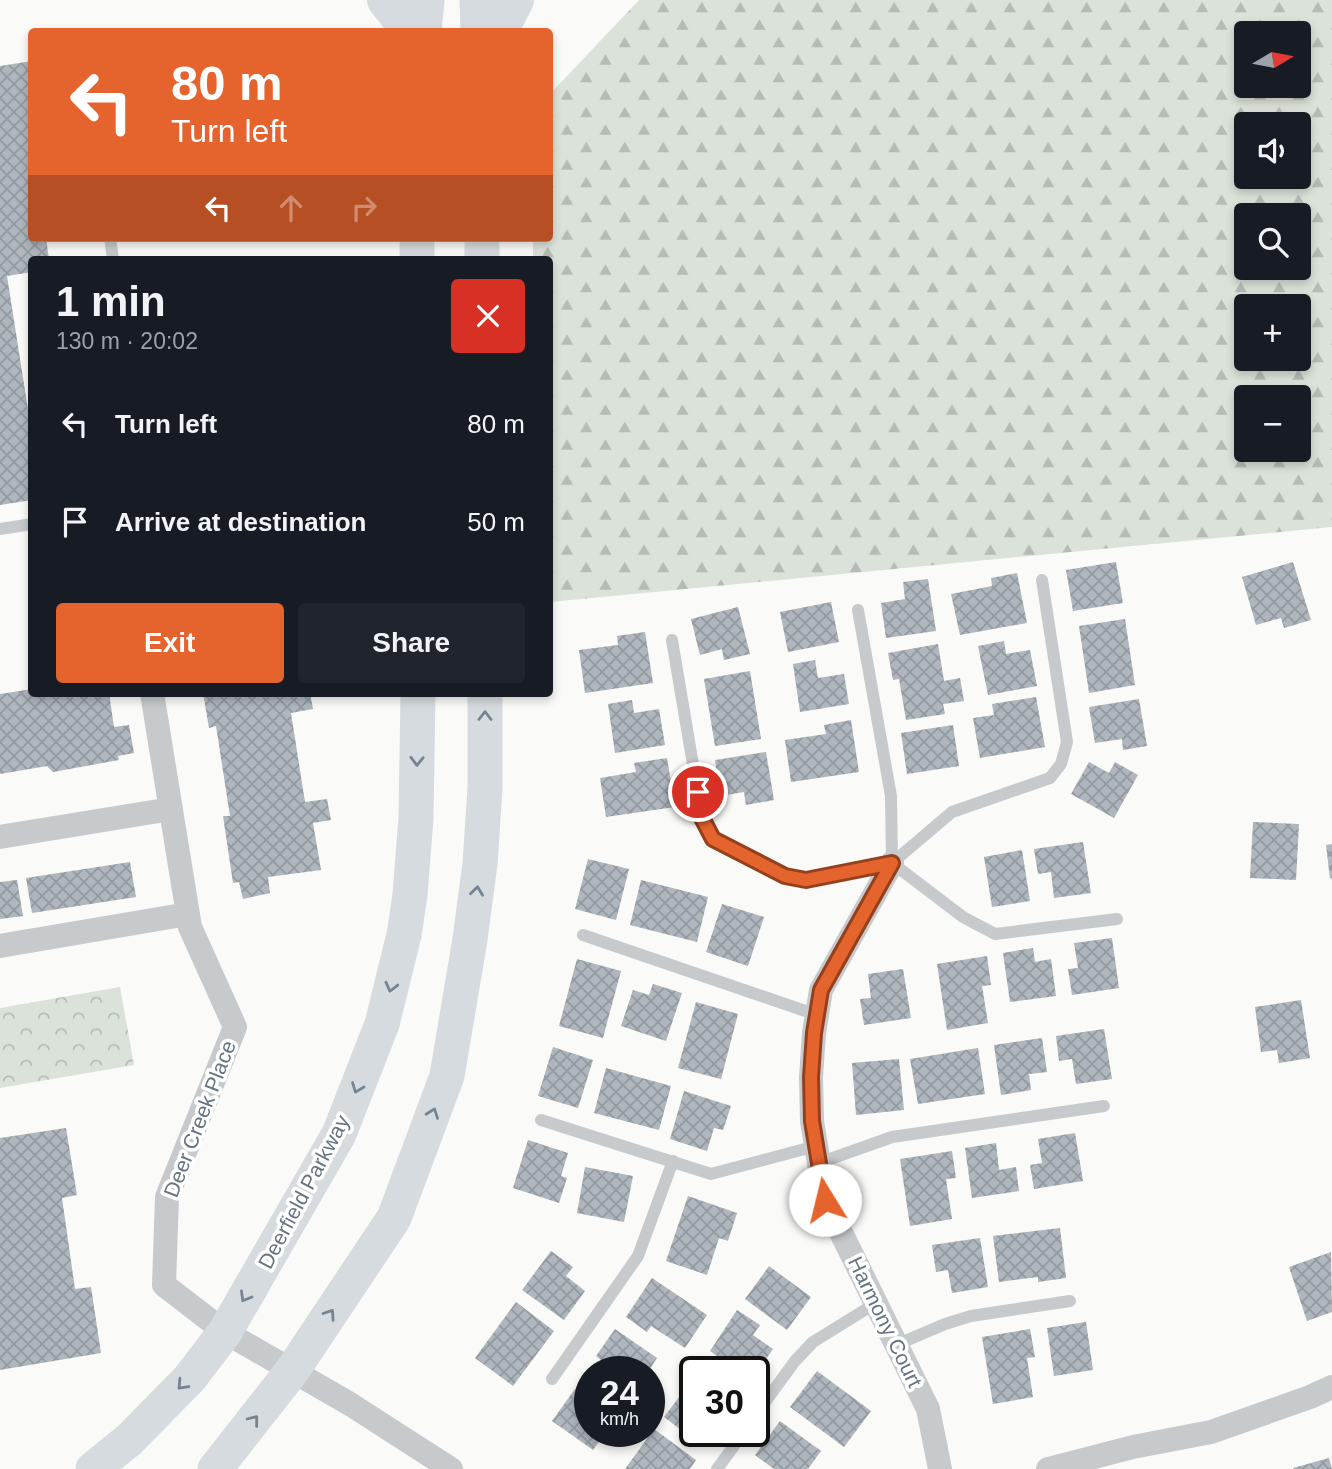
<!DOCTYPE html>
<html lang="en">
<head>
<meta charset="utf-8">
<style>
  :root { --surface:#171b24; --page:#20242c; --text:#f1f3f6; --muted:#9ea1a6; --accent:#e5632d }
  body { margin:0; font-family:Helvetica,sans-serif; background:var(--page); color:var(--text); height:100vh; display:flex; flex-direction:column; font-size:26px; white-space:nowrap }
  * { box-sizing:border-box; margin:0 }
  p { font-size:23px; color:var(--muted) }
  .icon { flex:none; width:38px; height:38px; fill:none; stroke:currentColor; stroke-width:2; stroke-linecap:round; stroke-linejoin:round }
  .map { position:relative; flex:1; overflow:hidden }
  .sheet { position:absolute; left:28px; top:256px; width:525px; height:441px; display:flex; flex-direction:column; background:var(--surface); border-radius:7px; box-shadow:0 4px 10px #0003 }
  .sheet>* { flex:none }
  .banner { position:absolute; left:28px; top:28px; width:525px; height:214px; border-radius:7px; box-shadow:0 4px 10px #0003; background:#e5632d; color:#fff; overflow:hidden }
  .needle { width:46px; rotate:80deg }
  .buttons { position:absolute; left:1234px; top:21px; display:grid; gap:14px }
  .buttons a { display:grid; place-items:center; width:77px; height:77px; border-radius:7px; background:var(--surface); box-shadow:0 4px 10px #0003; font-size:35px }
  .speed { position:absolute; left:574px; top:1356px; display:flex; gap:14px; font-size:35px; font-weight:700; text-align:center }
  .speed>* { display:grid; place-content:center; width:91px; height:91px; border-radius:50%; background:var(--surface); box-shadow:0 4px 10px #0003; line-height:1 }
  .speed small { font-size:18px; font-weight:400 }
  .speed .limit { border:4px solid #111; border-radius:10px; background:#fff; color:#111 }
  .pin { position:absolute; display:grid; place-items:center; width:60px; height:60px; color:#fff; margin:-30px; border:4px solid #fff; border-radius:50%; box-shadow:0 2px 7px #0007 }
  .me { position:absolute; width:77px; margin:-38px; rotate:351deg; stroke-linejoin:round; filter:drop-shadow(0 0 5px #0008) }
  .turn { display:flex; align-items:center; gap:24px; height:147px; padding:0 28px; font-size:32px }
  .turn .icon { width:91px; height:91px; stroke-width:2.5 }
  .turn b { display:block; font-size:49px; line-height:60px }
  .lanes { display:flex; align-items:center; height:66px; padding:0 28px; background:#0003; justify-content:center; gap:35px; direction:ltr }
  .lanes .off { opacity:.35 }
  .round { display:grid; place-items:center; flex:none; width:74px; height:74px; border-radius:7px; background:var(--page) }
  .headline { display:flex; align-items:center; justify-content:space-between; height:119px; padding:0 28px }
  h1 { font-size:42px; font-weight:700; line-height:52px }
  .primary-button { display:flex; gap:14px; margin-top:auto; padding:14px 28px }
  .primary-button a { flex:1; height:80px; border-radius:7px; background:var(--accent); color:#fff; font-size:28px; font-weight:700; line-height:80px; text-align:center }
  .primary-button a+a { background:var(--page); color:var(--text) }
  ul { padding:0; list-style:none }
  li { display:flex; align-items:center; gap:21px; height:98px; padding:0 28px }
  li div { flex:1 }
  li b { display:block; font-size:26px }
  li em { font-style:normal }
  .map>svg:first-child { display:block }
</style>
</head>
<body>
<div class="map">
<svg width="1332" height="1469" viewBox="0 0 1332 1469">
  <defs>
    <pattern id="forest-firs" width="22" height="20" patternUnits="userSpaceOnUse" patternTransform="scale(1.75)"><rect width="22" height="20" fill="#dbe2d9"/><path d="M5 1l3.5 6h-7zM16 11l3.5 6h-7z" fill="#b5bcb5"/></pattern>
    <pattern id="park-crowns" width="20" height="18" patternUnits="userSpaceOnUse" patternTransform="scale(1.75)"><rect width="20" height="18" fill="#dbe2d9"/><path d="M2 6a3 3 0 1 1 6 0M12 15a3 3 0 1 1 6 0" fill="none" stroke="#b5bcb5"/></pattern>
    <pattern id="building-cross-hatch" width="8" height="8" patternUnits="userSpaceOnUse" patternTransform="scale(1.75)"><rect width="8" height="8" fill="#afb6bd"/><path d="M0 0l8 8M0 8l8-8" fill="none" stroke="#92999f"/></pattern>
  </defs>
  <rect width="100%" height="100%" fill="#fafaf8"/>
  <!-- forest -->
  <path fill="url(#forest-firs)" fill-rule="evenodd" d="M639 0H1332V527L550 602V259H533V238H550V94ZM1246 33H1298V86H1246ZM1298 124V177H1246V124ZM1298 215V268H1246V215ZM1246 306H1298V359H1246ZM1246 397H1298V450H1246Z"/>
  <!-- park -->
  <path fill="url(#park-crowns)" d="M120 987 134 1065 0 1088V1008Z"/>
  <!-- building -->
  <path fill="url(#building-cross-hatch)" d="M32 61V238H46L49 259H32V272L7 276 32 435V500L0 505V66Z
    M1116 562 1123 603 1073 611 1066 570Z
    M1293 562 1311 620 1284 628 1281 618 1256 625 1242 577Z
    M1017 573 1027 623 960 635 951 594 992 586 991 578Z
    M928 579 936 631 886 638 881 603 905 599 903 582Z
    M831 602 839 642 788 652 780 612Z
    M738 607 750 654 724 660 722 649 700 655 691 619Z
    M1125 619 1135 685 1089 693 1079 626Z
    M645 632 653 683 585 693 579 650 618 645 617 636Z
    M1004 641 1006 654 1030 650 1037 686 988 695 978 646Z
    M938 644 944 681 960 678 964 701 943 704 945 714 906 720 899 679 893 680 888 653Z
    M815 660 818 678 844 674 849 704 800 712 793 664Z
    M750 671 761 739 715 746 704 679Z
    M32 689V693H109L114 727 129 725 134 753 118 756 119 760 53 772 47 766 0 774V694Z
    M203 693H310L313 709 291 713 305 802 327 799 331 820 313 823 321 870 268 877 270 893 243 899 239 882 233 883 223 816H230L216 726 209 728Z
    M1036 697 1045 747 980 758 973 718 994 715 992 704Z
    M1139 699 1147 746 1123 750 1122 739 1095 743 1089 707Z
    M632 700 634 713 659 709 665 745 615 753 608 704Z
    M851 720 859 772 791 782 785 740 826 734 824 725Z
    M953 725 959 766 907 774 901 733Z
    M766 752 774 800 746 805 744 792 720 796 715 760Z
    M667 758 675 807 606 817 600 778 636 772 634 763Z
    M1089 762 1109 773 1115 762 1138 775 1114 818 1071 794Z
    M1253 822 1299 824 1296 880 1250 878Z
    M1083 842 1091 893 1054 898 1051 872 1038 874 1034 849Z
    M1332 844V878L1330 879 1326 845Z
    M1022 850 1030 901 992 907 984 857Z
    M588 859 629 869 616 920 575 909Z
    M130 862 136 897 32 913 26 878Z
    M17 880 23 916 0 919V882Z
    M641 880 708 897 697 942 630 925Z
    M722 904 764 917 748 966 706 952Z
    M1112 938 1119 988 1072 995 1068 969 1078 968 1074 943Z
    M1033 948 1035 962 1051 959 1056 996 1010 1002 1003 953Z
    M987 956 991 985 982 986 988 1023 947 1030 937 964Z
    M577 959 621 971 603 1038 559 1026Z
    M903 969 911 1018 864 1025 860 999 871 998 868 974Z
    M653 984 682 993 666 1041 621 1026 633 990 649 995Z
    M1301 1000 1310 1058 1279 1063 1277 1050 1261 1052 1255 1007Z
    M696 1002 738 1014 721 1079 678 1068Z
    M1104 1029 1112 1079 1076 1084 1072 1059 1059 1061 1056 1036Z
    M1042 1038 1047 1072 1029 1074 1031 1090 1001 1095 994 1045Z
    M553 1047 593 1060 578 1108 538 1096Z
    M978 1048 985 1094 918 1104 910 1059Z
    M899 1059 904 1110 856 1115 852 1063Z
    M606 1068 671 1086 659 1130 594 1113Z
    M684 1091 731 1106 723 1130 714 1128 707 1151 670 1139Z
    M66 1128 77 1195 62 1198 75 1289 91 1287 101 1353 0 1370V1138Z
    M1075 1133 1083 1181 1034 1189 1030 1165 1042 1163 1038 1139Z
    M528 1140 568 1153 561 1176 567 1178 559 1203 513 1188Z
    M996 1143 999 1170 1016 1167 1019 1191 972 1198 965 1148Z
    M952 1151 956 1178 946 1179 952 1219 910 1226 900 1159Z
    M585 1167 633 1176 624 1222 577 1213Z
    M688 1196 737 1213 728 1241 719 1238 707 1275 666 1261Z
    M1060 1228 1066 1278 1038 1282V1277L999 1282 993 1236Z
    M980 1238 988 1287 952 1293 948 1270 936 1272 932 1245Z
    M551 1251 573 1267 566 1276 585 1291 564 1320 522 1290Z
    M1331 1252 1332 1312 1307 1321 1289 1267Z
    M769 1266 811 1297 787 1330 745 1299Z
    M652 1278 707 1315 685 1348 651 1326 647 1332 626 1317Z
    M516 1302 554 1331 513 1386 475 1358Z
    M737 1310 760 1325 753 1335 773 1349 754 1376V1372H740L710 1351Z
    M1086 1322 1093 1370 1054 1376 1047 1328Z
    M615 1329 657 1358 648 1372H617L596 1356Z
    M1030 1329 1035 1357 1027 1358 1033 1397 993 1404 982 1337Z
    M817 1371 871 1411 844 1447 790 1407Z
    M695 1376V1432H711L701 1445 664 1417Z
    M575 1389 590 1400V1432H606L593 1450 552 1421Z
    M780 1421 821 1451 808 1469H774L755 1455Z
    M654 1429 696 1460 690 1469H625Z
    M1329 1458 1332 1469H1293V1468Z"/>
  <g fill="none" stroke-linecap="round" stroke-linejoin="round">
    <!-- service -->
    <path stroke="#c6cacd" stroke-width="12" d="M110 238 113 259
      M0 529 32 524
      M858 610 891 796 892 863
      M672 640 702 818 713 839 785 876 806 880 892 863 952 812 1050 778 1061 764 1067 742 1042 580
      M892 863 963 917 995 934 1117 919
      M583 935 817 1015
      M541 1120 711 1174 816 1146
      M819 1163 892 1137 1104 1106
      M896 1345 945 1324 971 1316 1070 1301
      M552 1379 638 1256 673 1161
      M754 1417 795 1361 813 1342 876 1303
      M717 1469 744 1432"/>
    <!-- minor -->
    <path stroke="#c6cacd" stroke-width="24" d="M152 693 190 927 235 1027 167 1197 164 1285 225 1332 350 1404 451 1469
      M0 837 171 809
      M892 863 821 990 814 1033 811 1077 812 1121 825 1200 928 1409 940 1469
      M0 946 188 914
      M1048 1469 1133 1447 1211 1432 1310 1397 1332 1387"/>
    <!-- secondary -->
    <path stroke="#d6dbdf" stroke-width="35" d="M477 0 478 32
      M424 32 427 0
      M417 238V259
      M482 238V259
      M93 1469 129 1440 189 1379 225 1332 339 1134 382 1024 404 935 410 895 416 818 418 693
      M215 1469 292 1371 394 1218 447 1076 470 939 480 864 485 788V693"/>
    <!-- primary -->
    <path stroke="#d6dbdf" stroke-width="38" d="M386 0 401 19 407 32
      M498 32 515 0"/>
  </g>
  <!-- one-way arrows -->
  <defs><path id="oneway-chevron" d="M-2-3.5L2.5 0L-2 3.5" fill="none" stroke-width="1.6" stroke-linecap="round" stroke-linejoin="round" transform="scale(1.75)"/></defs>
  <g stroke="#768391">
    <use href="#oneway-chevron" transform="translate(485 716) rotate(-90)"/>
    <use href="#oneway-chevron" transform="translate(417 761) rotate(91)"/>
    <use href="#oneway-chevron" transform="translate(477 891) rotate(-83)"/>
    <use href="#oneway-chevron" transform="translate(391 987) rotate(104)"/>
    <use href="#oneway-chevron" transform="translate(357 1088) rotate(111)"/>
    <use href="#oneway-chevron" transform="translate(433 1113) rotate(-70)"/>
    <use href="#oneway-chevron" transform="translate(245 1297) rotate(120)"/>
    <use href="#oneway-chevron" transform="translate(330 1314) rotate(-56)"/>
    <use href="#oneway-chevron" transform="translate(182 1385) rotate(133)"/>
    <use href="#oneway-chevron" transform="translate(254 1420) rotate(-52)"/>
  </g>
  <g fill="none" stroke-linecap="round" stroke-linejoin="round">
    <!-- route casing -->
    <g stroke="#95401d" stroke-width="18">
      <path id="route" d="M698 792 702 818 713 839 785 876 806 880 892 863 821 990 814 1033 811 1077 812 1121 825 1200"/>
    </g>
    <!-- route -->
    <use href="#route" stroke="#e5632d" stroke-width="12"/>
  </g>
  <g text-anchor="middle" stroke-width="7" stroke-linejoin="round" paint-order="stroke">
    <!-- street labels -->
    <g font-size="21" fill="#657483" stroke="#fff">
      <text transform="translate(200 1119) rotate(-69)" y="7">Deer Creek Place</text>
      <text transform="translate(304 1192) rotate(-62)" y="7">Deerfield Parkway</text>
      <text transform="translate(885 1322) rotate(64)" y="7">Harmony Court</text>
    </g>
  </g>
</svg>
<div class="buttons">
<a><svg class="needle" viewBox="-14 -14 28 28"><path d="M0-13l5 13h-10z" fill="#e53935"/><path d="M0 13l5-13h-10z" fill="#9ea1a6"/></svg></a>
<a><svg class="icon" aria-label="sound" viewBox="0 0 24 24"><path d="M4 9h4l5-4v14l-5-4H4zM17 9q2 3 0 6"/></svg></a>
<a><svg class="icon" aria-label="search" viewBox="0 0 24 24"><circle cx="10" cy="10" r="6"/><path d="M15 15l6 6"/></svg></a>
<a>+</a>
<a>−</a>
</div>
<div class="speed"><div>24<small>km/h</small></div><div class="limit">30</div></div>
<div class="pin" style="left:698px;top:792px;background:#d93025"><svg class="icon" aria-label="arrive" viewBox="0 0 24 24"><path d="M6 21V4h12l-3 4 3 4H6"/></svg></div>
<svg class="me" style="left:825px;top:1200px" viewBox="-20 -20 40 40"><circle r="19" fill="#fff"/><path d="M0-13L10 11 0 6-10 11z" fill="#e5632d"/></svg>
<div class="banner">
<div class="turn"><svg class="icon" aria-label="left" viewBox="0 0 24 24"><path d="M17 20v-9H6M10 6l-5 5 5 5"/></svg><div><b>80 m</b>Turn left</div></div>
<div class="lanes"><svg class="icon" aria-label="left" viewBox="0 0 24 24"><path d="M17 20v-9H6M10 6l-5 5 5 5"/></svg><svg class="icon off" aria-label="ahead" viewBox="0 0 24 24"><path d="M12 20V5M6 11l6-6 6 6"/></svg><svg class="icon off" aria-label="right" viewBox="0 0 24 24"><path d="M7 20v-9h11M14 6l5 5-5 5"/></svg></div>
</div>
<section class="sheet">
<div class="headline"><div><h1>1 min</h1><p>130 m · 20:02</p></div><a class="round" style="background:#d93025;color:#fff"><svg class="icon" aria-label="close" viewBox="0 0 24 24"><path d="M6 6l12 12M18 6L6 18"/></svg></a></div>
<ul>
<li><svg class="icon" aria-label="left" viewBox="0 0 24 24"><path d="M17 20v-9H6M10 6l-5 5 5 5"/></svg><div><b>Turn left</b></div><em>80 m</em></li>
<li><svg class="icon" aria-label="arrive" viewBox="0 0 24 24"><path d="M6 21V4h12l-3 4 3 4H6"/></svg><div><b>Arrive at destination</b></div><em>50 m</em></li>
</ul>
<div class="primary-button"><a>Exit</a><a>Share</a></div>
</section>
</div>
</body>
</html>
